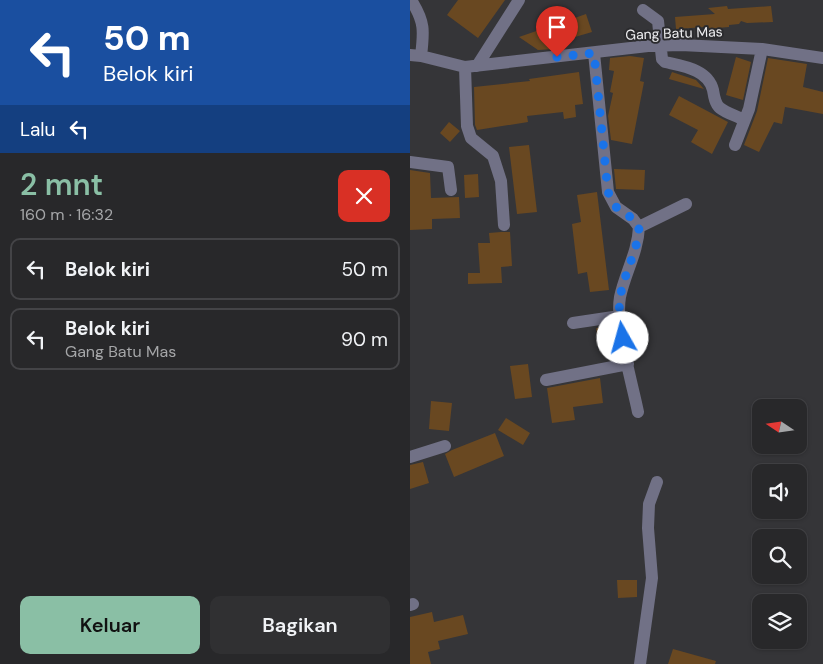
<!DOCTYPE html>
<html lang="id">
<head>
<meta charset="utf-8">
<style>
  :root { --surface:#28282a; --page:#303032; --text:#f1f3f6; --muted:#a5a6a8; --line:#444447; --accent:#8abfa5 }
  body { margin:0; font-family:"DM Sans",sans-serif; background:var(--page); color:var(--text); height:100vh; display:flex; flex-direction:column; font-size:19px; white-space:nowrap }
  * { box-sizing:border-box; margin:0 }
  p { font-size:16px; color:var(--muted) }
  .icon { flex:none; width:28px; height:28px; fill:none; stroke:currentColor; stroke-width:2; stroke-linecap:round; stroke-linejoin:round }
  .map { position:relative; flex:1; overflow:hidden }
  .details { display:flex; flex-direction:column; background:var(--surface); width:410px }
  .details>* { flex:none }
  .top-card { background:#1a4fa0; color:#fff; overflow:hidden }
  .needle { width:32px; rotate:283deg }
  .tools { position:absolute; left:342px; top:399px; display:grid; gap:10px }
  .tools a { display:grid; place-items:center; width:55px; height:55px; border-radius:10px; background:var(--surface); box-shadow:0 1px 4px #0004,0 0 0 1px var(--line); font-size:25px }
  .pin { position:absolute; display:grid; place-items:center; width:42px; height:42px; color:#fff; margin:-51px -21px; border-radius:50% 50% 50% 0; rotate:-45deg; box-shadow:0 0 5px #0007 }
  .pin .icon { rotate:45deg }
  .me { position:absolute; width:55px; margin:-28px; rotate:353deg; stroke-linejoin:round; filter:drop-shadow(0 0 4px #0008) }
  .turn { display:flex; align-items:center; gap:18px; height:105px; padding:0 20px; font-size:22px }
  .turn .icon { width:65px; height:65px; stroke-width:2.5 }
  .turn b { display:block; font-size:35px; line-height:42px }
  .then { display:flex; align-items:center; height:48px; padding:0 20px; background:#0003; gap:10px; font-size:19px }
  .round { display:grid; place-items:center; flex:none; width:52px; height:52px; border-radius:10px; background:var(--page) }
  .head { display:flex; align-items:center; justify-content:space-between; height:85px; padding:0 20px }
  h1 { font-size:30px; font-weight:600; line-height:38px; color:var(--accent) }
  .button { display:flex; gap:10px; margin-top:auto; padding:10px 20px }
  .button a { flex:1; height:58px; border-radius:10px; background:var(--accent); color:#111; font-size:20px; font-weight:600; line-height:58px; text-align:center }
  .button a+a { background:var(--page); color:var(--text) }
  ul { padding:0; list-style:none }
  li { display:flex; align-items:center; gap:15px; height:62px; margin:0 10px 8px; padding:0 10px; border:2px solid var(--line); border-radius:10px }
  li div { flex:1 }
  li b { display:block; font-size:19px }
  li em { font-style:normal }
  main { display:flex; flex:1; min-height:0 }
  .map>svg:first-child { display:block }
</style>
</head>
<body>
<main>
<section class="details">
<div class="top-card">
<div class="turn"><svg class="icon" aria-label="left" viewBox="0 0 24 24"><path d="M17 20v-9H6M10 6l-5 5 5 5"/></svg><div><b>50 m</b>Belok kiri</div></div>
<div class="then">Lalu<svg class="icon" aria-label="left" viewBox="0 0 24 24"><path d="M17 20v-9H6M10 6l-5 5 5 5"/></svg></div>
</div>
<div class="head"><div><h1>2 mnt</h1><p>160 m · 16:32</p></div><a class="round" style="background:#d93025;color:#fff"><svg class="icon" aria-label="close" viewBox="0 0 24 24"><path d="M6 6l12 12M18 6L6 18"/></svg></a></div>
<ul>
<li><svg class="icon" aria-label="left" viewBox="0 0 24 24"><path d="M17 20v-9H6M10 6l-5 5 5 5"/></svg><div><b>Belok kiri</b></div><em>50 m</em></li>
<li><svg class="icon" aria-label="left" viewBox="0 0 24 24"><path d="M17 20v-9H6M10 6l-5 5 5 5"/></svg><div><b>Belok kiri</b><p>Gang Batu Mas</p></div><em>90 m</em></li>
</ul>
<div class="button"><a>Keluar</a><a>Bagikan</a></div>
</section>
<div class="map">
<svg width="413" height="664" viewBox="0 0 413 664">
  <rect width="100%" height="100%" fill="#353538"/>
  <!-- building -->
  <path fill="#694821" d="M48 0H95L68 38 37 15Z
    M317 6 318 9 361 6 363 22 337 23 331 21 329 24 319 25V27L295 29V27L266 29 265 17 305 14 298 8Z
    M176 14 182 32 165 37 159 20Z
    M135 28 151 39 144 49 128 50 109 37Z
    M220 56 234 58 230 81 234 82 222 144 201 140 198 116 203 93 200 92 204 71 199 70 200 58Z
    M326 57 341 62 333 100 316 95Z
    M358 58 397 64 393 87 413 92V114L375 107 372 124 364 122 349 152 334 145 347 111Z
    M169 72 173 104 165 105 166 117 154 119 153 112 117 116 118 122 67 130 65 125 64 87 120 81 119 79Z
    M262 72 286 80 294 89 259 79Z
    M269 96 318 122 302 154 281 142 288 130 259 115Z
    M39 122 50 131 40 142 30 133Z
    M119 145 127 212 107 214 99 147Z
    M204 169 235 170 234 190 206 189Z
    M0 170 20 173 21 198 49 197 50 218 22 219V229L0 230Z
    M68 174 69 197 55 198 54 175Z
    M187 192 199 290 180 292 177 272 168 274 162 224 171 222 167 195Z
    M91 232H100L102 266 91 267 92 283 58 284V273H70L68 243H80L79 233Z
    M200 326 202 337 188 339 186 328Z
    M118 364 122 397 105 399 100 366Z
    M190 378 193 403 163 407 165 420 142 423 137 388Z
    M21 401 42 403 39 431 19 429Z
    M96 418 120 433 113 445 88 430Z
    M85 433 94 456 44 477 35 454 42 450Z
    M13 462 19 483 0 489V465Z
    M207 580H227V597L208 598Z
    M22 612 24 622 53 615 58 634 28 641 30 649 18 652 21 664H0V617Z
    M263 649 306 661 305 664H258Z"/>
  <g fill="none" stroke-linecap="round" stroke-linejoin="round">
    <!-- minor -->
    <path stroke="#717186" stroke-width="12" d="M1 0C15 22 14 31 11 56
      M233 10 248 21 252 59 255 62C272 66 298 69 303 90 304 96 305 104 310 108 316 113 327 116 334 120
      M184 53 198 192 206 207 223 219 229 227C228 252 215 273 210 297 205 326 222 382 228 412
      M0 55 11 56 55 67 238 46 271 45 352 49 413 58
      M67 66 109 0
      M55 67 57 126 61 138 83 156 91 181 94 225
      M325 145 339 109 352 49
      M0 162 38 167 41 190
      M229 227 276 204
      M163 323 210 316
      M136 380 218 364
      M0 457 35 446
      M0 605 3 604
      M230 664 242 578 238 528 239 504 247 482"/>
  </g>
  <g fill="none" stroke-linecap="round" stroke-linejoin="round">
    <!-- route -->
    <path stroke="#1a73e8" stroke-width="9" stroke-dasharray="0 16.2" d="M147 57 184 53 198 192 206 207 223 219 229 227C228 252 213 274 210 299 208 312 211 325 213 338"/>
  </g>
  <g text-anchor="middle" stroke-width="4" stroke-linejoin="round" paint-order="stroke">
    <!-- street labels -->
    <g font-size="14" fill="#eeeef0" stroke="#2b2b2e">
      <text transform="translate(264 33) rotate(-2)" y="5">Gang Batu Mas</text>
    </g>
  </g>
</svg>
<div class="tools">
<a><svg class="needle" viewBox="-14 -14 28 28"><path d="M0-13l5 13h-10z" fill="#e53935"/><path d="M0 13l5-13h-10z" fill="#a5a6a8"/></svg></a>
<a><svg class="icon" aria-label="sound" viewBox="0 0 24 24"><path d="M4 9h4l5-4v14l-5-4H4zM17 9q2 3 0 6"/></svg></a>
<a><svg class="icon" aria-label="search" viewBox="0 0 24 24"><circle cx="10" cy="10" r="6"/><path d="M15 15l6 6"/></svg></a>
<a><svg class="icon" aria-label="layers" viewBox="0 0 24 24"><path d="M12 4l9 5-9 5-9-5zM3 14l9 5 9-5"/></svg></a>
</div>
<div class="pin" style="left:147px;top:57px;background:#d93025"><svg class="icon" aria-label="arrive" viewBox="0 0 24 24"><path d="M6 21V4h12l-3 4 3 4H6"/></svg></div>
<svg class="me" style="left:213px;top:338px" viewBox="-20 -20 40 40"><circle r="19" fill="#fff"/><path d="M0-13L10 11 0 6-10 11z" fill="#1a73e8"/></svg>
</div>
</main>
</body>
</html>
